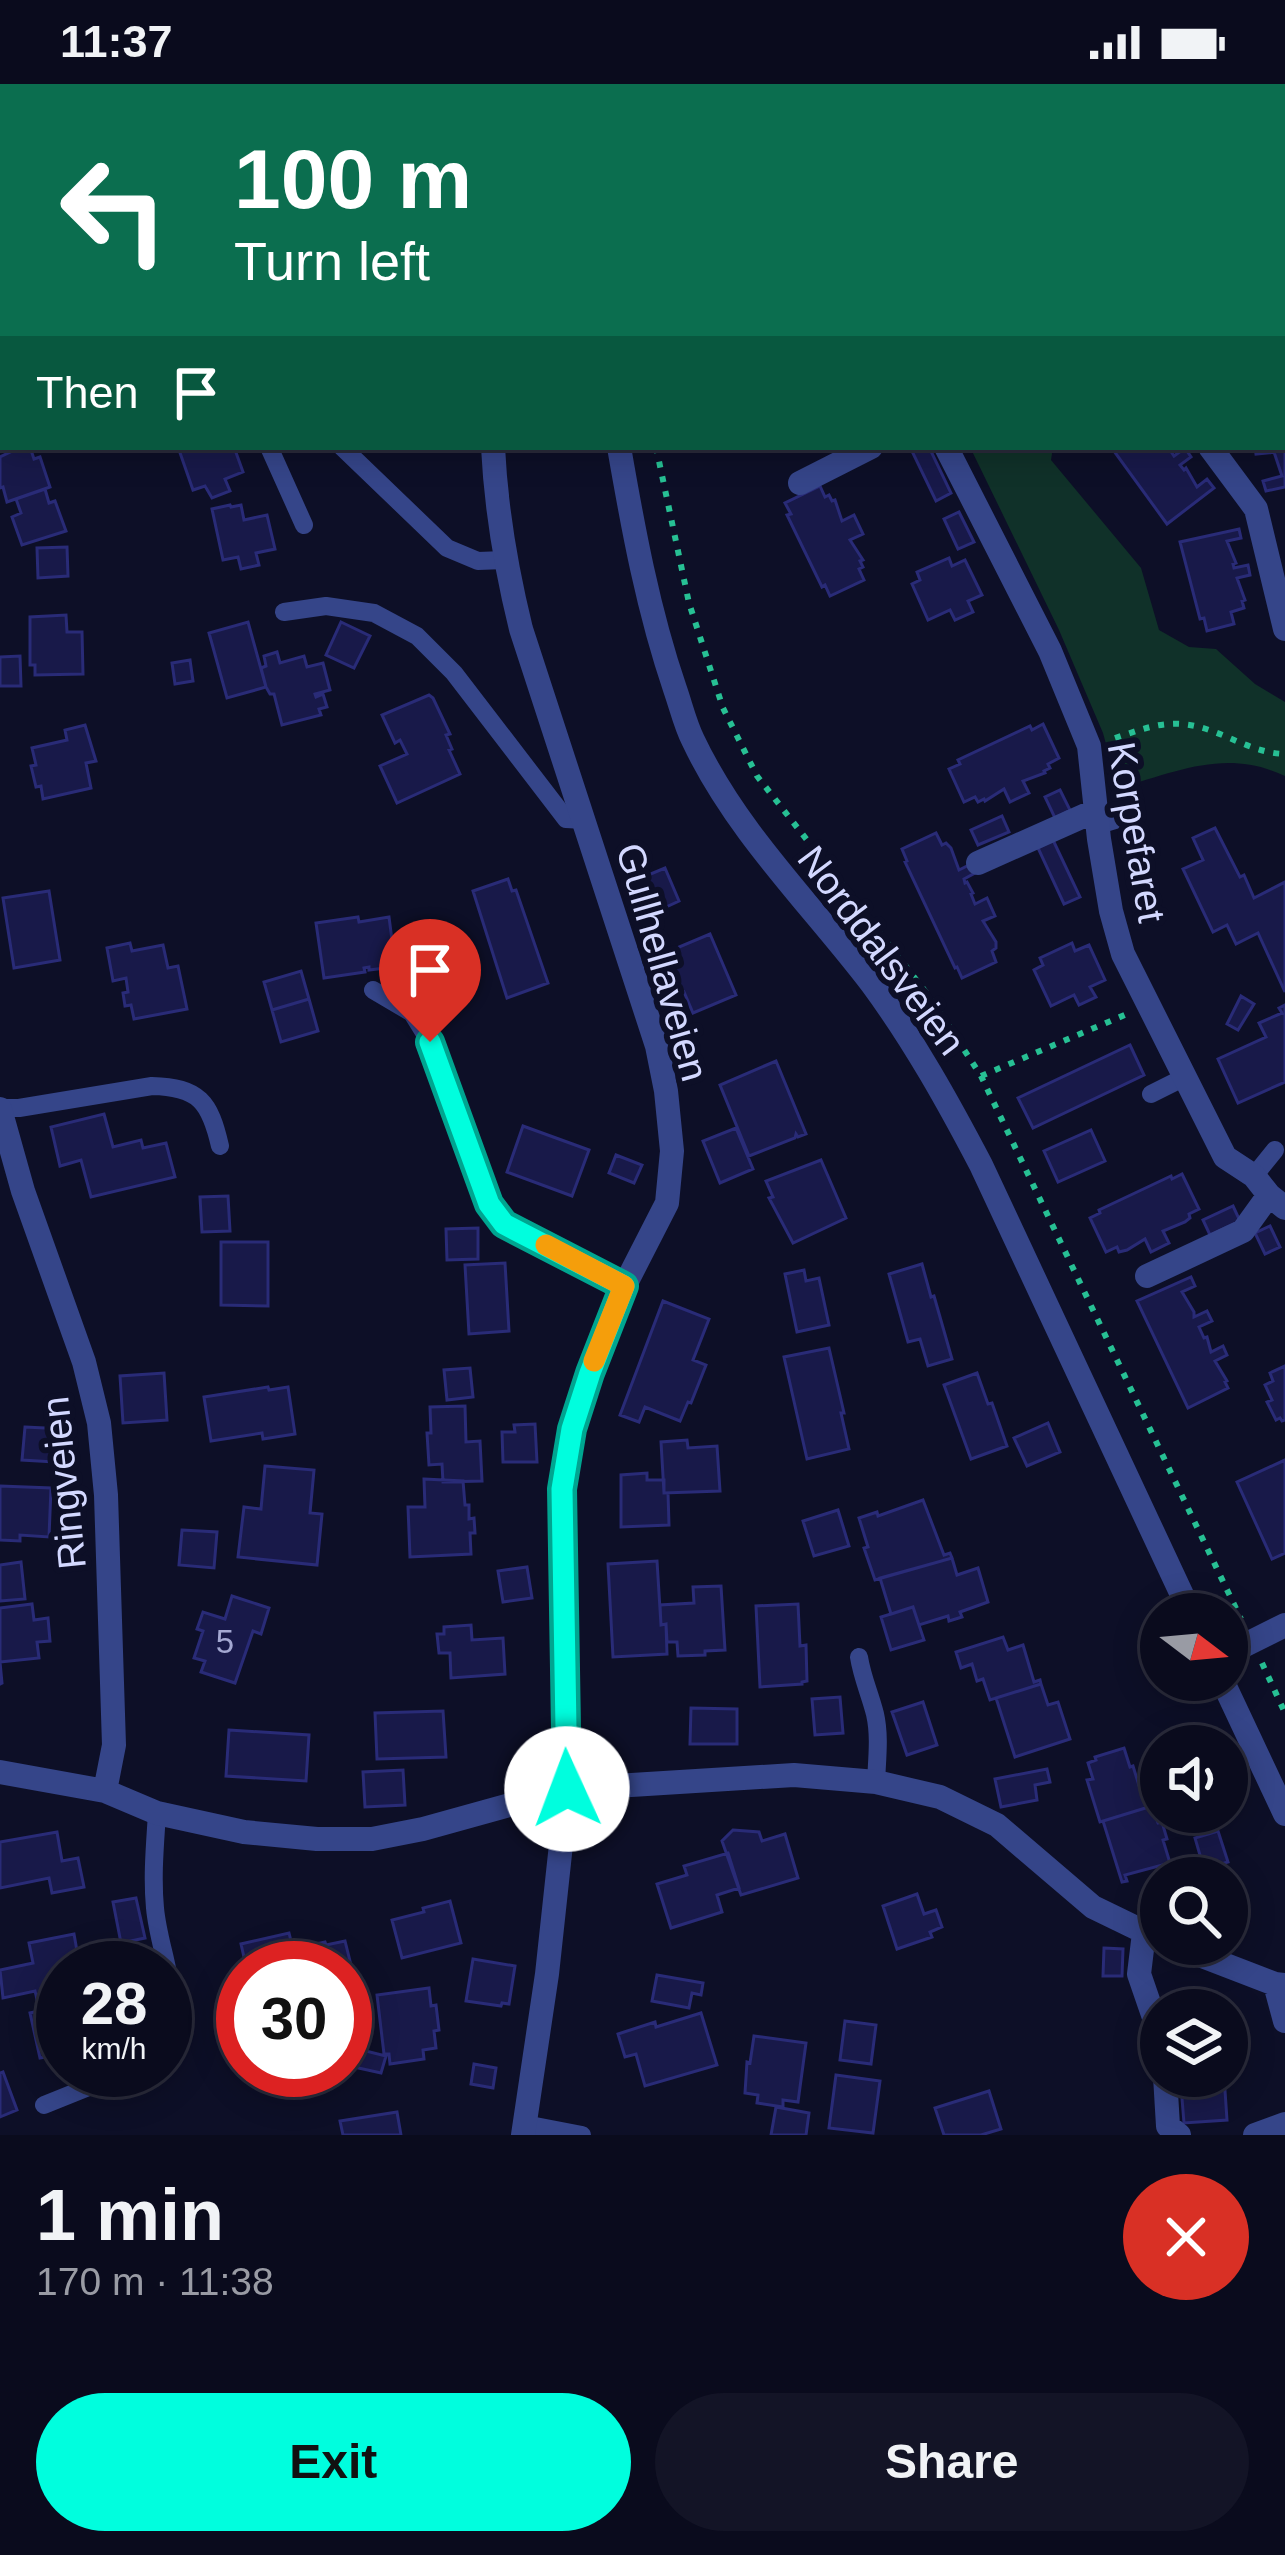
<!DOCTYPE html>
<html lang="en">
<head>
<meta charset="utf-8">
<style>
  :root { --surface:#0a0b1d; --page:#131426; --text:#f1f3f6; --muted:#999ba4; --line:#2a2b3b; --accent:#00fede }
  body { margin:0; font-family:Helvetica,sans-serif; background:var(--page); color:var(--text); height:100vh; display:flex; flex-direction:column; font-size:45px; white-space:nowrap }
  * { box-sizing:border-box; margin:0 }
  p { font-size:39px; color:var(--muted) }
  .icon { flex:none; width:66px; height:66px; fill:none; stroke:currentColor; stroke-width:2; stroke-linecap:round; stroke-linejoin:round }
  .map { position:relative; height:2051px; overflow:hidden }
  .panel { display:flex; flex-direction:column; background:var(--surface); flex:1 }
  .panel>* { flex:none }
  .guide { position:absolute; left:0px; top:0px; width:1287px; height:366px; box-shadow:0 6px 30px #0003,0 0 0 3px var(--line); background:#0b6e4f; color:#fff; overflow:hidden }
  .needle { width:78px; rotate:106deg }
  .tools { position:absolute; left:1140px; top:1509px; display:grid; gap:24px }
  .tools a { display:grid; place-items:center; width:108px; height:108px; border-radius:50%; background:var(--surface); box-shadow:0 6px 30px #0003,0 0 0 3px var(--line); font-size:60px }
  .speed { position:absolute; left:36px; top:1857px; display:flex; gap:24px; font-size:60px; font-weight:700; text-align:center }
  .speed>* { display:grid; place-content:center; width:156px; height:156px; border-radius:50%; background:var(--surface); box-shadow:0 6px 30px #0003,0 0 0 3px var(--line); line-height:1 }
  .speed small { font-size:30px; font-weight:400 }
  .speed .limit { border:18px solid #d22; background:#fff; color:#111 }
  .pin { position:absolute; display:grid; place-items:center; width:102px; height:102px; color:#fff; margin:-123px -51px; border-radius:50% 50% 50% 0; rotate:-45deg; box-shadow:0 0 12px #0007 }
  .pin .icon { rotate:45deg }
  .me { position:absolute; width:132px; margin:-66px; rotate:358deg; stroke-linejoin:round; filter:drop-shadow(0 0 9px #0008) }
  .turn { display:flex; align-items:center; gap:42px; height:252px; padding:0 36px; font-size:54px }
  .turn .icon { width:156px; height:156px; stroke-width:2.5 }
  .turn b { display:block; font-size:84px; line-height:102px }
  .then { display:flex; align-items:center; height:114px; padding:0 36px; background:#0003; gap:24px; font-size:45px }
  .round { display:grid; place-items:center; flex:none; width:126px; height:126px; border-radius:63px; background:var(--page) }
  .overview { display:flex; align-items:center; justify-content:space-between; height:204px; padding:0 36px }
  h1 { font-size:72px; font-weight:800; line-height:90px }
  .action { display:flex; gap:24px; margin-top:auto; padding:24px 36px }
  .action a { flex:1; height:138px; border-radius:72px; background:var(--accent); color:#111; font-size:48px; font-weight:800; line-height:138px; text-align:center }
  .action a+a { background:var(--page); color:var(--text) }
  .status { display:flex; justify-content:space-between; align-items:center; height:84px; padding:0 60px; background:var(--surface); direction:ltr }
  .status svg { height:33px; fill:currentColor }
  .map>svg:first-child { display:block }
</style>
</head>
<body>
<div class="status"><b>11:37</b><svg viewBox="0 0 49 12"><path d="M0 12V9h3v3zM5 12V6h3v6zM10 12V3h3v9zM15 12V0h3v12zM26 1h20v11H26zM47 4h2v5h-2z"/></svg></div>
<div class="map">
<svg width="1285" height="2051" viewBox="0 0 1285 2051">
  <rect width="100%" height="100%" fill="#0d0f27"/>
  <!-- green -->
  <path fill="#103129" d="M970 363H1053L1051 376 1141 484 1159 546 1189 563 1216 565 1255 600 1285 618V692C1225 664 1178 688 1118 704L1103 649 1059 546Z"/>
  <!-- building -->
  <path fill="#181949" stroke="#292b77" stroke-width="3" d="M1285 339V403L1266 407 1263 397 1282 392 1274 368H1276L1256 370 1255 363H1284Z
    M21 363H30L34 375 40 373 50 403 7 418 3 403 0 404V373Z
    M178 363H234L243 388 225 395 230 407 212 414 205 402 193 406Z
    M910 363H929L951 409 936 417Z
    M1111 363H1168L1174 372 1185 364 1191 373 1180 381 1184 386 1186 384 1197 403 1207 395 1214 404 1167 440Z
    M820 402 825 413 829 411 832 417 835 416 842 437 854 431 863 450 850 456 863 476 860 477 863 483 859 485 864 496 830 512 825 501 822 503 787 431 791 430 785 419Z
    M45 405 49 419 55 417 66 447 22 461 12 433 21 429 16 415Z
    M230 421 231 423 241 421 244 436 267 431 275 465 256 469 259 481 241 485 238 473 223 476 212 425Z
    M959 428 974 458 958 465 944 435Z
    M1239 445 1241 454 1227 457 1236 479 1233 480 1234 484 1248 481 1250 491 1237 494 1245 516 1242 517 1244 524 1231 528 1234 540 1207 547 1204 534 1200 535 1180 458Z
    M67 463 68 492 38 494 37 464Z
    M949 474 952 482 965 476 982 511 968 517 973 528 955 536 950 526 928 536 912 500 920 496 917 488Z
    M66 531 67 548H82L83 590 35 591V581H30V533Z
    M248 538 266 603 227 614 209 549Z
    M341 538 370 552 354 584 326 571Z
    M277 568 280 579 304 572 307 583 323 579 330 606 315 610 316 613 323 610 327 623 319 625 321 631 282 641 274 610H270L266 603 261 584 266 582 264 572Z
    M20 572 21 602H0V573Z
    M190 576 193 597 175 600 172 579Z
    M429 611 433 614 450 650 446 651 452 665 449 666 460 690 397 719 380 682 407 670 400 656 395 659 382 631Z
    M1043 640 1059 674 1048 680 1050 684 1044 687 1045 689 1023 697 1029 709 1010 718 1004 705 985 717 984 715 978 718 975 713 964 718 949 685 960 680 958 676 1030 642 1032 646Z
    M85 641 96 677 86 679 91 704 43 715 41 702 36 703 31 682 36 681 32 664 67 656 65 646Z
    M1060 706 1070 726 1055 734 1045 713Z
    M1002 732 1009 748 978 761 971 746Z
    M1215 744 1240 793 1244 791 1254 814 1285 798V908L1258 849 1236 860 1227 841 1213 848 1183 785 1203 776 1193 754Z
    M936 749 942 761 946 759 951 764 959 786 971 780 975 789 964 795 965 799 967 798 973 809 971 810 975 820 987 814 995 832 983 837 996 858V864L992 867 996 878 962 894 957 883 955 884 905 778 907 777 902 765Z
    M1053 756 1080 813 1064 820 1038 764Z
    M665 784 679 817 651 830 636 796Z
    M508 795 512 807 516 806 548 899 507 914 473 807Z
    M49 807 60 876 14 884 3 814Z
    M358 833 359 838 389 833 395 879 393 883 369 886V883L364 884 365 888 324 894 316 839Z
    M710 850 736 911 693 929 684 908 681 910 667 868Z
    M130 859 132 867 163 861 168 884 178 882 187 925 134 935 131 921 125 922 123 909 128 908 126 894 113 897 107 864Z
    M1072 859 1075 867 1089 861 1105 896 1090 903 1096 913 1079 921 1074 911 1051 922 1034 886 1043 881 1040 874Z
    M301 887 309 915 272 926 264 898Z
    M1241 912 1254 920 1238 946 1227 940Z
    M309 915 318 947 281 958 272 926Z
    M1285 921V998L1238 1019 1218 975 1266 953 1259 939 1282 929 1279 924Z
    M1130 961 1144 991 1033 1044 1018 1014Z
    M776 977 806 1050 798 1053 796 1050 795 1054 749 1072 720 1001Z
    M104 1030 113 1063 141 1056 143 1064 166 1059 175 1093 91 1113 81 1076 60 1082 51 1043Z
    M523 1042 589 1066 572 1112 507 1088Z
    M736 1044 753 1085 720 1099 703 1057Z
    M1091 1046 1105 1077 1058 1098 1044 1067Z
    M616 1071 642 1081 634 1099 609 1089Z
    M821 1076 846 1134 793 1159 769 1114 773 1113 766 1097Z
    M1182 1090 1199 1125 1189 1130 1190 1134 1185 1138 1163 1147 1169 1159 1151 1168 1145 1155 1127 1166 1119 1168 1117 1163 1106 1168 1090 1134 1100 1129 1099 1126 1171 1092 1172 1095Z
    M228 1112 230 1147 202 1148 200 1113Z
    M1233 1122 1240 1137 1210 1151 1203 1136Z
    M1270 1142 1280 1163 1265 1170 1255 1149Z
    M478 1144V1175L447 1176 446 1145Z
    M221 1158H268V1222L221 1221Z
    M505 1179 509 1247 469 1250 465 1181Z
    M922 1180 931 1213 934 1212 952 1275 928 1282 920 1255 908 1258 889 1190Z
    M804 1186 806 1197 819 1194 829 1241 797 1248 785 1190Z
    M1191 1193 1195 1202 1182 1208 1194 1228V1233L1207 1227 1212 1237 1199 1243 1204 1254 1207 1253 1211 1268 1223 1262 1227 1271 1215 1277 1227 1297 1225 1298 1228 1304 1188 1324 1137 1217Z
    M663 1217 709 1235 693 1276 706 1281 691 1319 688 1318 680 1337 645 1323 639 1338 620 1331Z
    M829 1264 844 1329H841L849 1365 807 1375 784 1273Z
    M1285 1282V1336L1282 1337 1280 1334 1276 1336 1267 1318 1272 1316 1265 1301 1273 1297 1270 1289Z
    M470 1284 473 1313 447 1316 444 1286Z
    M164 1289 167 1336 123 1339 120 1292Z
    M977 1289 988 1320 992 1319 1007 1362 971 1375 944 1301Z
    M268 1303 269 1306 288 1303 295 1350 263 1355 262 1349 211 1357 204 1313Z
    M465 1322 466 1358 480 1357 482 1397 443 1398 442 1380 429 1381 427 1349H431L430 1323Z
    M1048 1339 1060 1368 1027 1382 1014 1354Z
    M535 1340 537 1378H503L502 1348H515L514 1341Z
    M25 1343 64 1345 63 1368H54V1378L22 1376Z
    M687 1356 688 1364 717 1362 720 1407 664 1409 661 1358Z
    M1285 1376V1469L1272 1475 1237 1398Z
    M265 1382 314 1386 310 1429 322 1430 317 1481 238 1473 244 1423 261 1425Z
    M647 1389V1396H664V1409H668L669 1441 621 1443V1391Z
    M424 1395 463 1397 465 1421H469V1435L474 1434 475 1449H470L471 1470 410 1473 408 1423H425Z
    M0 1402 51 1404 49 1453 20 1451V1457L0 1456Z
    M923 1416 944 1471 950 1469 952 1474 875 1496 864 1464 868 1463 859 1434 877 1428 878 1432Z
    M838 1426 849 1462 814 1472 803 1437Z
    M182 1446 217 1448 214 1484 179 1481Z
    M952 1474 957 1491 978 1484 988 1518 960 1528 962 1533 949 1537 948 1532 919 1541 913 1523 891 1530 880 1494Z
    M657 1477 661 1541 666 1540 667 1570 613 1573 608 1480Z
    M21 1478 25 1515 0 1517V1481Z
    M527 1483 532 1514 503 1518 498 1487Z
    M721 1502 725 1566 705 1567V1571L678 1572 677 1558H667L666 1540 661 1541 660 1521 694 1519 693 1503Z
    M232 1512 269 1524 261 1550 253 1547 235 1599 201 1588 205 1577 194 1574 203 1547 197 1545 203 1528 225 1535Z
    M32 1520 34 1536 48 1534 50 1557 37 1558 39 1574 0 1578 2 1599 0 1600V1524Z
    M798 1520 800 1562 806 1561 807 1597 802 1598V1600L760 1603 756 1522Z
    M913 1523 924 1556 891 1566 881 1533Z
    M471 1541 472 1556 503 1554 505 1590 451 1594 450 1569H439L437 1550H444V1543Z
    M1003 1553 1008 1566 1023 1561 1034 1598 1040 1596 1041 1600 990 1616 983 1595 977 1597 972 1580 961 1584 956 1568Z
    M1041 1600 1048 1621 1058 1618 1070 1655 1015 1673 996 1614Z
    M840 1613 843 1649 815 1651 812 1615Z
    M923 1618 937 1661 907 1671 892 1628Z
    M691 1624 737 1625V1660H690Z
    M443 1627 446 1673 377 1675 375 1629Z
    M229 1646 309 1651 306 1697 226 1692Z
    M1124 1664 1130 1683 1133 1682 1144 1718 1151 1716 1152 1722 1100 1738 1087 1696 1093 1695 1088 1679 1096 1676 1095 1673Z
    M1047 1685 1050 1698 1035 1701 1037 1716 1001 1723 995 1695Z
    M403 1686 405 1721 365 1723 363 1688Z
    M1152 1722 1158 1739 1162 1738 1167 1755 1163 1756 1170 1779 1125 1791 1127 1797 1122 1798 1103 1737Z
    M733 1746 759 1748 762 1757 785 1750 798 1794 741 1811 722 1757Z
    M1218 1747 1228 1778 1204 1785 1195 1754Z
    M57 1748 62 1777 78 1774 84 1803 52 1809 49 1794 0 1804V1758Z
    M728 1769 739 1804 717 1811 722 1828 671 1844 657 1800 687 1791 684 1782Z
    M917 1810 924 1830 936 1826 942 1843 930 1848 932 1853 897 1865 883 1822Z
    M136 1814 145 1854 121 1859 113 1818Z
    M450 1817 461 1859 402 1874 392 1836 424 1828 423 1824Z
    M289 1849 293 1865 325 1858 326 1861 345 1857 354 1893 345 1895V1884H243V1918L235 1885 246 1882 241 1860Z
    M74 1850 80 1884H63V1906L36 1911 35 1907 3 1914 0 1886 33 1879 29 1859Z
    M1104 1864 1123 1865 1122 1892H1103Z
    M473 1875 515 1882 509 1920 502 1919 501 1922 466 1917Z
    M657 1891 703 1899 701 1911 692 1909 689 1924 652 1917Z
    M429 1904 431 1922 436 1921 439 1946 434 1947 436 1964 423 1966 424 1975 390 1980 389 1970H384L377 1911Z
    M63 1906V1959L59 1960 61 1970 40 1974 30 1929 39 1927 36 1911Z
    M701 1929 717 1981 645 2002 636 1970 625 1973 618 1950 655 1938 656 1943Z
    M845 1937 876 1941 871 1980 840 1976Z
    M754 1952 806 1959 798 2018 783 2016V2023L757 2019 758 2011 745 2009 747 1978 750 1979Z
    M346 1962 386 1972 381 1989 345 1981Z
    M474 1980 496 1984 493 2004 471 2000Z
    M3 1988 17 2026 0 2033V1989Z
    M836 1991 880 1997 873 2049 829 2044Z
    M1177 1992H1224L1227 2036 1184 2039 1181 2002H1178Z
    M989 2007 1001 2045 981 2051H944L935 2024Z
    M776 2023 809 2029 806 2051H771Z
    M397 2028 401 2051H343L340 2037Z"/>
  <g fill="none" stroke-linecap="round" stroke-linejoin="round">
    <!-- path -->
    <path stroke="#27c094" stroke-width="6" stroke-dasharray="6 9" stroke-linecap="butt" d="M395 0 398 3
      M1284 5H1285
      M656 363 689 519 723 624 757 692 932 916 981 992 1241 1535
      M1115 654C1137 647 1158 638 1182 640 1219 643 1248 669 1285 670
      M981 992 1127 930
      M1262 1579 1285 1629"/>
    <!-- service -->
    <path stroke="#354589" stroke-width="18" d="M196 3V0
      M269 363 304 441
      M342 363 447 464 478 477 504 476
      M284 528 326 522 374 529 417 552 454 589 566 735 584 736
      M1098 741 1125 733
      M373 906 412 929 430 958 489 1120 504 1140 624 1203
      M1151 1010 1183 994
      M0 1024H19L152 1002C199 1003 210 1018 220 1062
      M1254 1092 1275 1066
      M859 1573C862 1593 870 1610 875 1630 880 1652 877 1675 876 1698
      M157 1729C155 1761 152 1792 155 1824 159 1869 183 1911 165 1955
      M44 2021 131 1986
      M525 2040 582 2051"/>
    <!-- minor -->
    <path stroke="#354589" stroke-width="24" d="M121 0 124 3
      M311 0 312 3
      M470 0 473 3
      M895 0 899 3
      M575 3V0
      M1284 145H1285
      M493 363C496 425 506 484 521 545L657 962 666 1007 672 1067 667 1119 624 1203 589 1289 572 1345 562 1405 567 1705 547 1890 523 2051
      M619 363C633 444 648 526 675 605 681 622 685 640 693 656 737 749 811 820 872 900 914 957 948 1018 981 1081L1191 1530
      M946 363 1050 567 1089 662 1099 755 1111 827 1123 870 1225 1073 1254 1092 1269 1111 1285 1124
      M1210 363 1256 425 1285 545
      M800 399 871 363
      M978 779 1097 726
      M0 1025 23 1107 84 1278 99 1339 106 1411 114 1661 105 1707
      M1147 1192 1243 1147 1269 1111
      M1227 1570 1285 1541
      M1222 1596 1285 1730
      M0 1688 105 1707 157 1729 244 1748 317 1755H372L423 1745 567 1705 794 1691 876 1698 940 1713 997 1741 1093 1823 1161 1856
      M1144 1849 1139 1890 1161 1954
      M1171 1860 1275 1900 1285 1901
      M1275 1900 1285 1937
      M1165 1992 1168 2042 1179 2051
      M1255 2051 1285 2040"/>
  </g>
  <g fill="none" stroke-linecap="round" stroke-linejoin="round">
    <!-- route casing -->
    <g stroke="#00a590" stroke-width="30">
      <path id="route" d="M430 958 489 1120 504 1140 624 1202 590 1289 572 1345 562 1405 567 1705"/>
    </g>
    <!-- route -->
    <use href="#route" stroke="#00fede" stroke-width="21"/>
    <!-- slow -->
    <path stroke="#f59e0b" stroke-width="21" d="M546 1161 624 1202 594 1277"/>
  </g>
  <g text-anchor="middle" stroke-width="12" stroke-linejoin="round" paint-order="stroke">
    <!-- number labels -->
    <g font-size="33" fill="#a4a8d2">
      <text x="225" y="1569">5</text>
    </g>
    <!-- street labels -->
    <g font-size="39" fill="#d3d8ff" stroke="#0d0f27">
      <text transform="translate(1137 748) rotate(80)" y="14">Korpefaret</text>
      <text transform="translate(882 866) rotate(53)" y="14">Norddalsveien</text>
      <text transform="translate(663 878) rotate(74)" y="14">Gullhellaveien</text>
      <text transform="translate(63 1399) rotate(-96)" y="14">Ringveien</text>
    </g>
  </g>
</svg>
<div class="tools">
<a><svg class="needle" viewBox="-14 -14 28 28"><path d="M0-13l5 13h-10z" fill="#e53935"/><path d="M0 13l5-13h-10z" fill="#999ba4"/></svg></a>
<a><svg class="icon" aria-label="sound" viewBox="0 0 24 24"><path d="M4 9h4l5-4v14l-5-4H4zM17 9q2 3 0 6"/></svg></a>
<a><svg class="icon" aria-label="search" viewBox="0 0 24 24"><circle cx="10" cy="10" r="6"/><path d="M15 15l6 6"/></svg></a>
<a><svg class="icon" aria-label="layers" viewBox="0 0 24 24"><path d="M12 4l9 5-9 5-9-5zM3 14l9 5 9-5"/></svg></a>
</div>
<div class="speed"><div>28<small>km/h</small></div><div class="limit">30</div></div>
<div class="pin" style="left:430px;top:958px;background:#d93025"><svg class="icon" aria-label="arrive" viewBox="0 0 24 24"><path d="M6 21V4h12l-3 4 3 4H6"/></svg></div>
<svg class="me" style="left:567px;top:1705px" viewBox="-20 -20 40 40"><circle r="19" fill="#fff"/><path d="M0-13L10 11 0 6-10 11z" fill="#00fede"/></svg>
<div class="guide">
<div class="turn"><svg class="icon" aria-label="left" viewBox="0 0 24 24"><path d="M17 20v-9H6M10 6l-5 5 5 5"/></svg><div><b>100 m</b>Turn left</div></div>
<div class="then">Then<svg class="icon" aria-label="arrive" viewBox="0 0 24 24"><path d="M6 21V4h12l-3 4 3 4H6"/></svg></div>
</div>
</div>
<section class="panel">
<div class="overview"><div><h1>1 min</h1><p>170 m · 11:38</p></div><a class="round" style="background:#d93025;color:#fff"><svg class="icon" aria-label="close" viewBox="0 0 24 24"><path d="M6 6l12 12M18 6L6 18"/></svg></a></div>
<div class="action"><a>Exit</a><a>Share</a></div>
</section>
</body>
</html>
